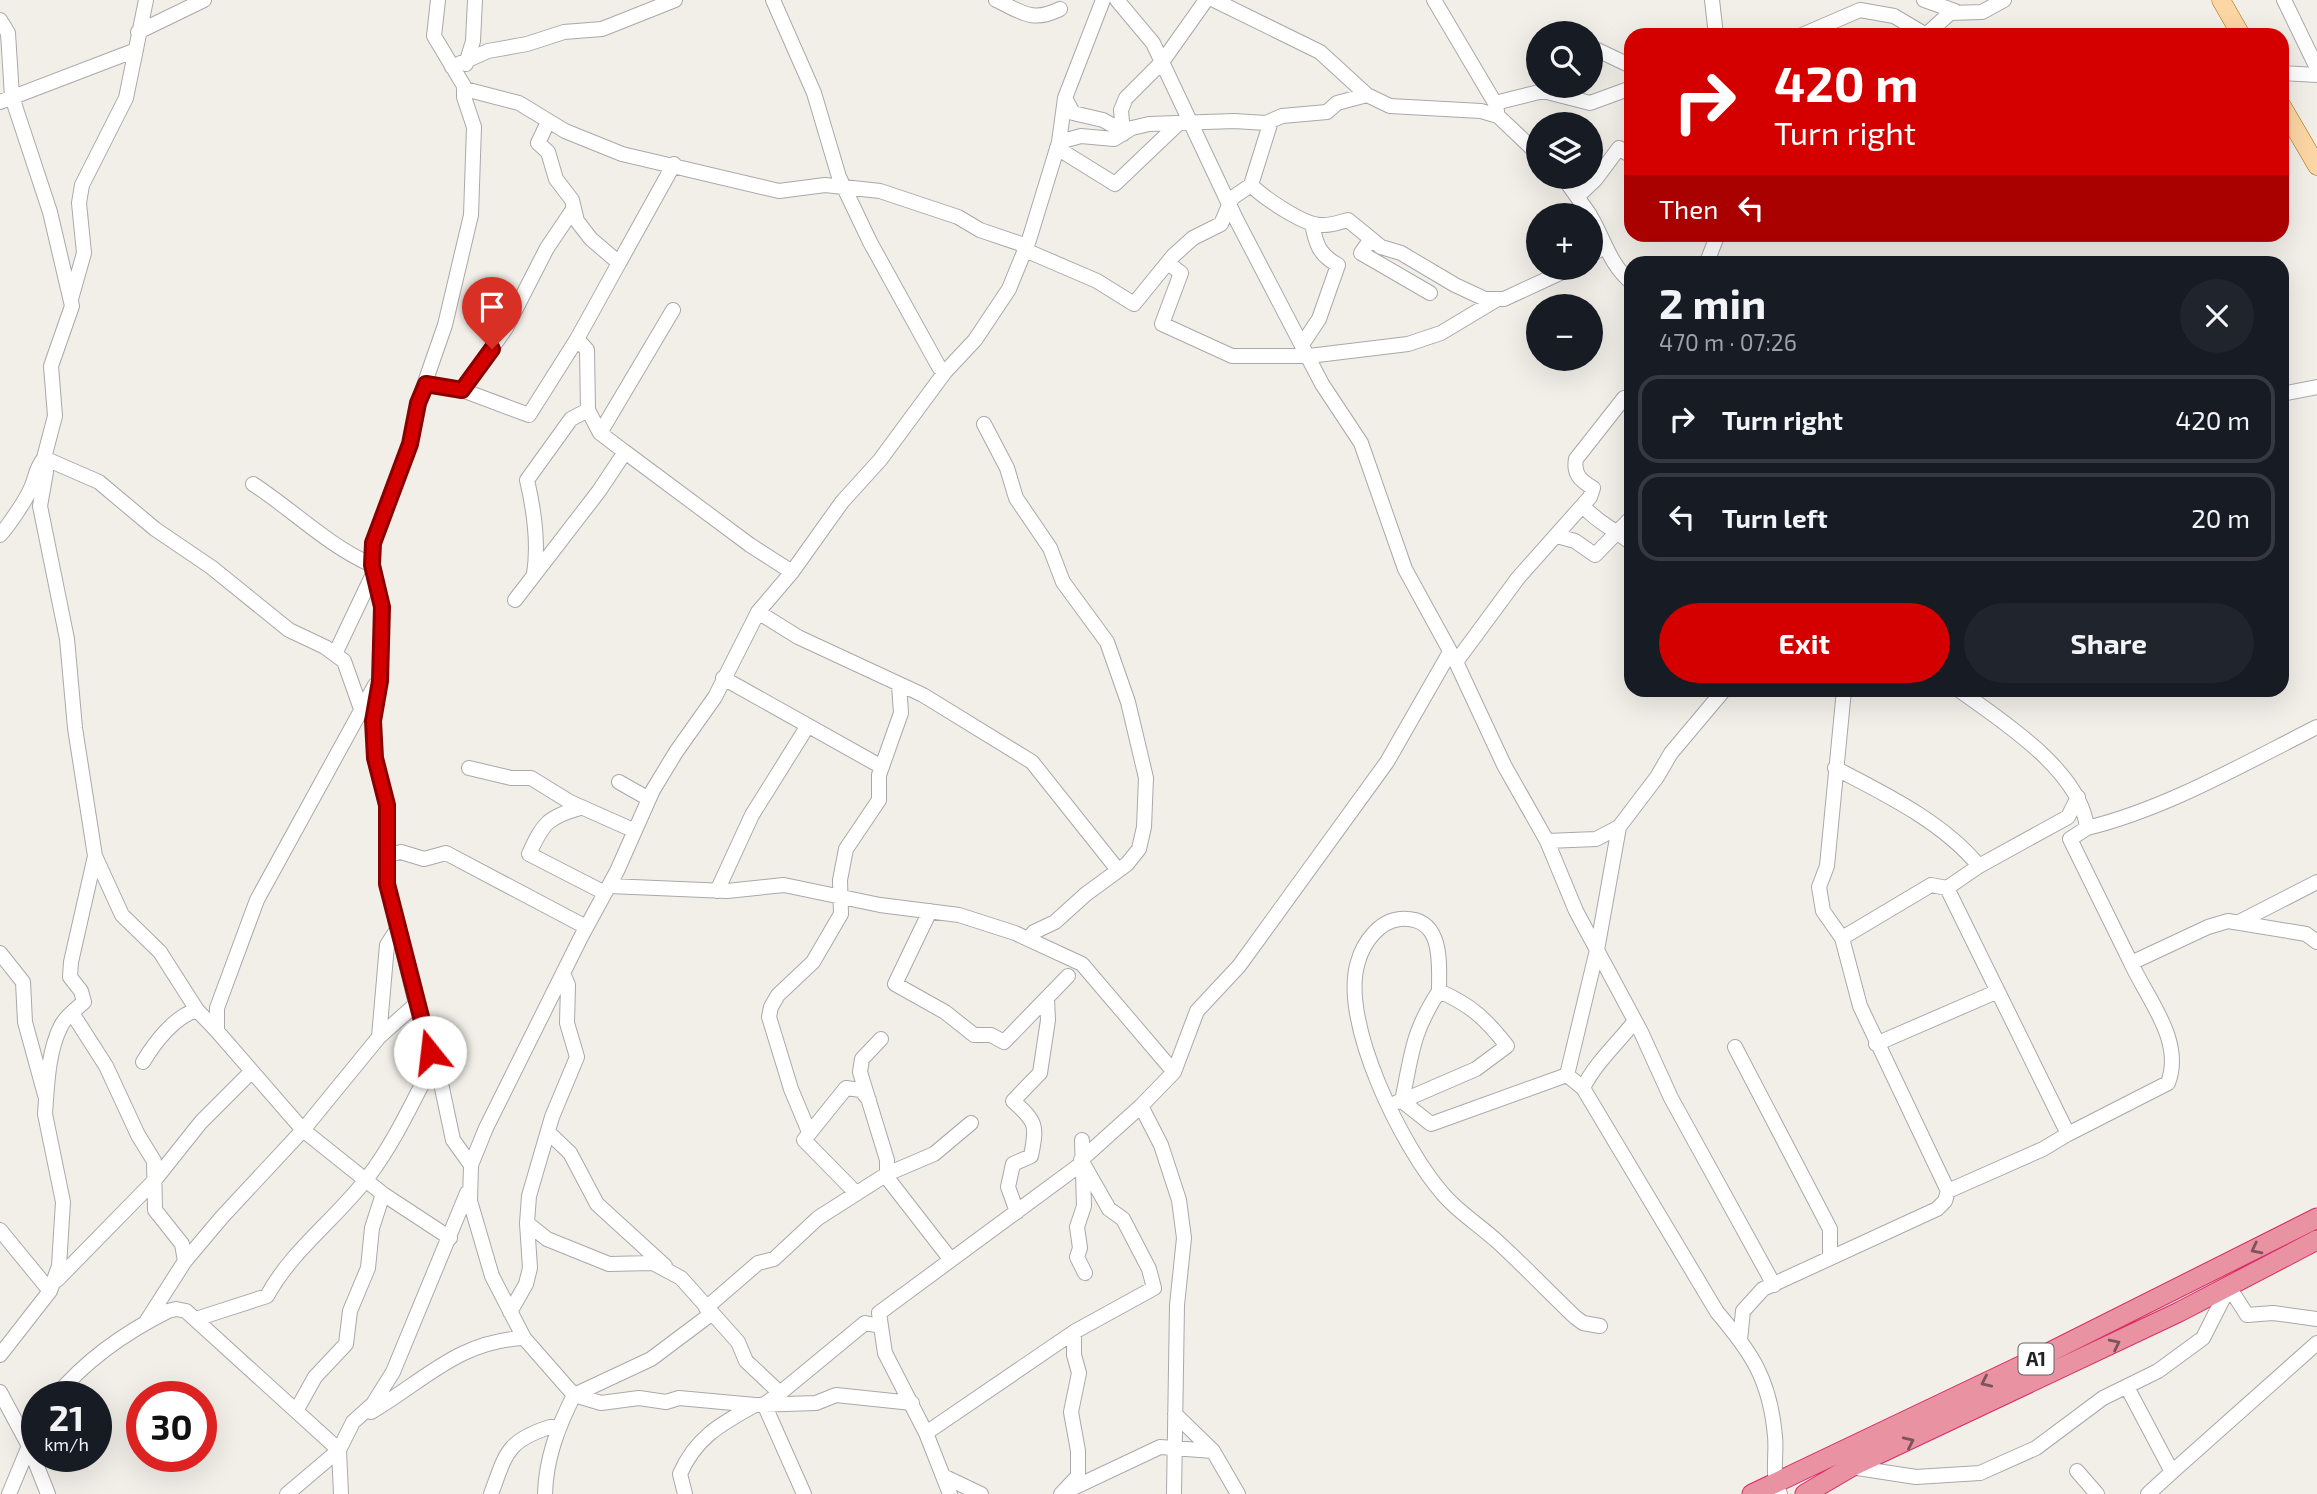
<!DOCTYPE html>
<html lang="en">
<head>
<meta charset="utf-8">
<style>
  :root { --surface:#171b24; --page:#20242c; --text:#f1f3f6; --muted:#9ea1a6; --line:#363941; --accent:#d40000 }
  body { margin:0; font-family:"Exo 2",sans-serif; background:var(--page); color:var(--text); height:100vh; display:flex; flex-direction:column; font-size:26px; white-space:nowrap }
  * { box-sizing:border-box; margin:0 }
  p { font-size:23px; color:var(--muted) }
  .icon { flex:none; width:38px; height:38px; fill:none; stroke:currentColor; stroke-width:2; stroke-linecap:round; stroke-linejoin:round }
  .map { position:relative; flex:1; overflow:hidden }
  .panel { position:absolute; left:1624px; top:256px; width:665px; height:441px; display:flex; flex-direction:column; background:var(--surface); border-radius:21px; box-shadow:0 7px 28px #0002 }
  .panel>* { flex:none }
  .hud { position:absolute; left:1624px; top:28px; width:665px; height:214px; border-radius:21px; box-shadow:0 7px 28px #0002; background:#d40000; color:#fff; overflow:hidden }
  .buttons { position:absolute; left:1526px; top:21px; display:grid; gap:14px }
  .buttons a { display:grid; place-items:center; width:77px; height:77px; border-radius:50%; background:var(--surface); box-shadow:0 7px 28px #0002; font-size:35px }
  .speed { position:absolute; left:21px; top:1381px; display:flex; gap:14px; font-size:35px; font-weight:700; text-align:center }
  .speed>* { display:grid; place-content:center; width:91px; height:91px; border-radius:50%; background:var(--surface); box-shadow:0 7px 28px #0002; line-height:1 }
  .speed small { font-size:18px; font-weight:400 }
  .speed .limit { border:10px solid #d22; background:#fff; color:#111 }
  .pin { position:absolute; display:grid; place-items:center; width:60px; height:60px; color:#fff; margin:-72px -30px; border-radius:50% 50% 50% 0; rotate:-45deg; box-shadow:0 0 7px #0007 }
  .pin .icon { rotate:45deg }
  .me { position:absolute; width:77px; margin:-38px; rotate:344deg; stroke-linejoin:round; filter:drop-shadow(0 0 5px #0008) }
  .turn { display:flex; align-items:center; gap:24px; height:147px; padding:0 35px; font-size:32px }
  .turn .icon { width:91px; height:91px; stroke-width:2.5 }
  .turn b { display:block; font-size:49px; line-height:60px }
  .then { display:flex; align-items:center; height:66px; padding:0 35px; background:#0003; gap:14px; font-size:26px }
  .round { display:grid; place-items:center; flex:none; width:74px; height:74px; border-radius:37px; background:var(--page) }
  .summary { display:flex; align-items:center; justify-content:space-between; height:119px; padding:0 35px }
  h1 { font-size:42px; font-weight:700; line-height:52px }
  .cta { display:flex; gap:14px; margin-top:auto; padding:14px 35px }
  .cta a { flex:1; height:80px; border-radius:42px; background:var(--accent); color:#fff; font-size:28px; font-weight:700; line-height:80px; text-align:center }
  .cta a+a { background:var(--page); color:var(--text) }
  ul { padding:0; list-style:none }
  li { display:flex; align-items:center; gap:21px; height:88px; margin:0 14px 10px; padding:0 21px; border:4px solid var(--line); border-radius:21px }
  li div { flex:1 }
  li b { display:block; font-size:26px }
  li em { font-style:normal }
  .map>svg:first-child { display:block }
</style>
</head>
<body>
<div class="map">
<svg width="2317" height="1494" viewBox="0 0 2317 1494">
  <rect width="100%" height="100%" fill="#f2efe9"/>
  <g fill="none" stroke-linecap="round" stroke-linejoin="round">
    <!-- minor casing -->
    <g stroke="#a9a9a9" stroke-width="16">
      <path id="minor" d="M438 0 434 36 464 86V97L474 127 471 215 445 325 421 394 412 438 373 543 372 565 382 607 380 681 373 721 375 758 386 805 387 884 416 1004 442 1088 453 1140 471 1165
        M773 0 814 93 839 177 870 242 939 367 945 372
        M996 0C1022 12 1032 23 1060 9
        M1117 0 1153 43 1236 219 1322 384 1361 443 1405 569 1456 662 1504 765 1547 841 1576 911 1597 950 1567 1075 1583 1088 1717 1312C1752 1353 1770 1380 1775 1436 1777 1456 1771 1475 1780 1494
        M1214 0 1320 52 1367 95 1390 106 1481 111 1498 116 1538 154
        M1434 0 1495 103 1497 111
        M1712 0 1716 35
        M1924 0 1955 11
        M2284 0 2317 68
        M0 20 8 33 12 97 50 212 72 306 51 366 55 416 44 458 46 472 40 506 67 639 75 728 95 856 71 962 70 977 81 991 84 1002C76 1009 65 1017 61 1026 48 1051 47 1086 45 1114L63 1202 59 1266 50 1291 0 1355
        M138 32 204 0
        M1802 35 1860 10 1894 16 1926 35
        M1926 35 1950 13 1982 12 2004 0
        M1591 47 1631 66
        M466 64 473 41 475 0
        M452 67 488 51 527 44 564 32 602 29 675 0
        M2282 73 2317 75
        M465 89 519 103 565 131 622 154 779 191 825 185 880 191 958 217 980 230 1027 246
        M1065 98 1073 113 1103 120 1121 130
        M0 102 136 50
        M1495 103 1543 91 1590 103 1631 88
        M548 122 538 143 548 152 556 179 572 200 577 221 591 239 619 263 577 339 587 350 588 410 600 433
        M1123 134 1121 110 1126 98 1162 62 1206 0
        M1059 142 1081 136 1114 139 1132 128 1149 124 1234 121 1266 123 1282 116 1327 112 1337 103 1367 95
        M1057 148 1115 184 1178 124
        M1563 177 1590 215
        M1251 185 1271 121
        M1578 196 1595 180 1619 148 1631 156
        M1591 217C1604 239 1610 265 1631 282
        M1371 239 1361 253 1430 293
        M1025 250 1097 281 1134 304 1173 256 1193 238 1221 224 1232 198 1251 185C1263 197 1303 225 1321 225 1331 226 1339 222 1348 220L1381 247 1401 253 1455 285 1485 299H1504L1571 268
        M1591 255 1604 247
        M1707 262 1718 234
        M619 263 674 164
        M1168 263 1181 273 1162 324 1232 356H1309L1408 344 1441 333 1496 300
        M71 299 84 253 79 203 82 185 126 98 146 0
        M1303 343 1319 319 1338 265C1319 255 1316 244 1312 224
        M426 385 462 390 529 415 577 339
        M462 390 506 328 547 248 574 208
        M2282 394 2317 387
        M984 424 1007 468 1016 498 1050 548 1063 582 1107 642 1128 702 1146 778 1144 827 1139 849 1127 864 1086 894 1055 922 1034 932 1028 939
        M625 452 600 433 673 310
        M253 484C293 510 327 545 372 565
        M1583 506C1600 525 1612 527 1631 543
        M0 535C9 525 26 500 31 488 37 475 34 472 44 458L99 482 155 529 211 567 289 630 325 647 344 661 361 709
        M1557 536 1575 541 1595 555 1631 518
        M534 574C539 543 534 510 527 480L571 419 588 410
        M515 600 599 491 625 452 750 545 792 572
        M758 612 798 637 923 695 1032 762 1118 870
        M335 654 374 572
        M1456 662 1518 578 1590 497 1593 488C1581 481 1573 474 1576 459L1624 398
        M723 678 882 767
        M375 685 257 900 217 1008V1031L303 1130 383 1194 450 1238
        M1724 690 1671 753 1657 777 1619 827 1597 950 1641 1032 1671 1098 1774 1285
        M1959 690C2002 721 2081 771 2087 828L2070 839 2131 963 2208 927 2228 921 2306 934 2317 942
        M469 768 511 778H531L570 802 633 830
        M1835 768C1885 794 1943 822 1979 866L1947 888 2068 1134 2043 1149 1948 1191
        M619 782 649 799
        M580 808C548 817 543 823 529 854L605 893
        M2087 828C2168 808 2243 764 2317 727
        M1547 841 1596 839 1619 827
        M387 855 401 852 424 859 446 853 586 927
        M95 856 122 915 160 952 197 1010 217 1031
        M1979 866 2068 817 2078 797
        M609 886 727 891 784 885 880 905 959 915 1015 933 1082 964 1174 1072 1141 1106 1081 1160 1109 1209 1123 1219 1149 1269 1154 1288 1074 1332 926 1433
        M717 891 752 815 807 727
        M930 911 895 984 945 1012 974 1035H991L1004 1042 1068 976
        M2241 921 2317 882
        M1842 938 1931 885 1947 888
        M0 953 23 982 25 1022 45 1095
        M1439 991C1412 1033 1412 1053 1402 1101L1476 1069 1507 1046C1486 1019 1471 1005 1439 991 1439 962 1444 916 1400 919 1379 921 1363 943 1358 962 1339 1021 1403 1149 1443 1194 1459 1213 1481 1226 1499 1243 1525 1267 1550 1293 1575 1317L1583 1323 1600 1326
        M72 1013 106 1066 138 1135 154 1161 155 1210 182 1244 185 1261
        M379 1037 387 945 398 928
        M881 1039 862 1059 860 1072 887 1160V1174
        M1876 1044 1996 992
        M1735 1047 1830 1229V1258
        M143 1062C155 1042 175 1016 197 1010
        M1174 1072 1197 1011 1239 966 1387 762 1450 652
        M1583 1088C1596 1062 1617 1044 1635 1021
        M1397 1102 1402 1101 1431 1124 1567 1075
        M1141 1106 1161 1145 1179 1200 1184 1238 1177 1305 1174 1494
        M548 1132 570 1153 597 1204 665 1266
        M809 1132 791 1089 773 1030 769 1017 771 1007 778 995 813 962 841 914 840 880 846 849 879 800V775L901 713 899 685
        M2068 1134 2168 1083C2184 1041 2148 1000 2131 963
        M1082 1140 1084 1206 1077 1227 1080 1248 1077 1257 1085 1273
        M885 1175 951 1260
        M856 1193 804 1140 846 1088 861 1090 869 1100
        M1017 1212 1008 1187 1013 1164 1031 1156C1037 1126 1037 1122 1013 1101L1040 1073 1048 1020 1047 999
        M527 1223 547 1239 609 1264 653 1263 681 1278 738 1342 746 1361 780 1393 765 1404
        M0 1230 50 1291
        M57 1280 154 1181 201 1122 250 1073
        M2229 1287 2247 1315 2273 1313 2317 1319
        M706 1308 758 1263 774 1259 818 1218 887 1174 934 1154 971 1123
        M510 1312 526 1284 530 1268 527 1223 529 1196 552 1117 577 1057 567 1023 568 985 563 973
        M711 1314 651 1359 574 1395 601 1403 639 1398 666 1402 679 1398 755 1405 816 1403 836 1395 912 1403
        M196 1319 267 1296C292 1250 336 1219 368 1177 394 1143 412 1103 432 1065
        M146 1322 185 1261 222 1217 303 1130 379 1037 416 1004
        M1740 1340 1743 1311 1763 1289 1937 1209 1945 1201 1948 1191 1860 1006 1842 938 1823 911 1819 887 1827 866 1844 690
        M2127 1387 2172 1472 2148 1494
        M0 1392 29 1446 9 1494
        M780 1393 865 1323 880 1326
        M56 1396C86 1360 126 1332 168 1311L176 1309 186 1311 339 1450 287 1494
        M764 1404 804 1494
        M296 1411 315 1377 346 1344 350 1311 368 1268 372 1228 383 1194
        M371 1412C424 1381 458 1341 524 1338
        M1175 1414 1213 1451 1238 1494
        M37 1429 29 1446 48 1494
        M1851 1467 1916 1477 1980 1473 2036 1448 2103 1398 2158 1371 2203 1338 2229 1287
        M2077 1471 2097 1494
        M2172 1472 2317 1343
        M943 1476 981 1494
        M1071 1489 1160 1447 1213 1451
        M341 1494 339 1450 353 1422 373 1404 393 1372 467 1193
        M491 1494C506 1454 506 1441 550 1427H554L556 1433
        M545 1494C546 1458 558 1427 574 1395L524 1338 492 1276 470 1201 471 1165 486 1128 581 937 617 871 653 790 676 752 715 697 758 612 792 572 842 502 880 460 945 372 975 340 1009 289 1029 240 1059 142 1065 98 1103 0
        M685 1494 680 1474C696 1437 721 1424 755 1405
        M950 1494 926 1433 885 1353 879 1313 1081 1164
        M1061 1494 1078 1476V1451L1071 1412 1079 1373 1074 1355V1332"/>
    </g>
    <!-- major casing -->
    <g stroke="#a06b00" stroke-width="19">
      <path id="major" d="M2221 0 2241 35
        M2282 106 2317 166"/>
    </g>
    <!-- highway casing -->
    <g stroke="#dc2a67" stroke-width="21">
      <path id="highway" d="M1752 1494 2050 1352 2317 1218
        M1805 1494 1851 1467 2179 1312 2317 1240"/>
    </g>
    <!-- minor -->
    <use href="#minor" stroke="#fff" stroke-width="14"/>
    <!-- major -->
    <use href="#major" stroke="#fcd6a4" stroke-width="18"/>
    <!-- highway -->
    <use href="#highway" stroke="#e892a2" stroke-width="19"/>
  </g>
  <!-- one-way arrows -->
  <defs><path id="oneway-chevron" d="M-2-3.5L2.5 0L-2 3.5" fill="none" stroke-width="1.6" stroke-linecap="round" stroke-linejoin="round" transform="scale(1.75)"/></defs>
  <g stroke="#7b545c">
    <use href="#oneway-chevron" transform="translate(2256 1249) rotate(153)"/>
    <use href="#oneway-chevron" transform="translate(2115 1344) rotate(-26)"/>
    <use href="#oneway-chevron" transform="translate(1986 1382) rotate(155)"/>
    <use href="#oneway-chevron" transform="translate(1909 1442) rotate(-25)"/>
  </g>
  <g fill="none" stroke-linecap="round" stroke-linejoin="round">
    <!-- route casing -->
    <g stroke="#8a0000" stroke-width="18">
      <path id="route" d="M430 1052 387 884V805L375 758 373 721 380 681 382 607 372 565 373 543 410 444 418 403 426 384 462 390 492 349"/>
    </g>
    <!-- route -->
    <use href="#route" stroke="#d40000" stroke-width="12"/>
  </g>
  <g text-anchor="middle" stroke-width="7" stroke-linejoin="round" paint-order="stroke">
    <!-- shield labels -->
    <rect fill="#fff" stroke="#646464" stroke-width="2" x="2018.5" y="1343.5" width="35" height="31" rx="5"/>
    <g font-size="19" font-weight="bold" fill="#222">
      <text x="2036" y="1366">A1</text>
    </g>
  </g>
</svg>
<div class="buttons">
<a><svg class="icon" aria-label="search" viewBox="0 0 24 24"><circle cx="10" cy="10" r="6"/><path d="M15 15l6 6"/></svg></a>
<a><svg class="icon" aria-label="layers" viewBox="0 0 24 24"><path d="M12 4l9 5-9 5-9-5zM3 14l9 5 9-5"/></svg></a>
<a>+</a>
<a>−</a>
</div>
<div class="speed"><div>21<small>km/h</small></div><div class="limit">30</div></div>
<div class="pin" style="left:492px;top:349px;background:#d93025"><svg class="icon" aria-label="arrive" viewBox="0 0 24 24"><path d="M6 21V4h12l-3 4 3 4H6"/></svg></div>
<svg class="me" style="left:430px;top:1052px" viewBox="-20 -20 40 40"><circle r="19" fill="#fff"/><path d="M0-13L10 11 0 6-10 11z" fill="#d40000"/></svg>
<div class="hud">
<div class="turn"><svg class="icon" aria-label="right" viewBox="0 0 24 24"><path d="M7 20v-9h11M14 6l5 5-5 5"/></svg><div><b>420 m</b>Turn right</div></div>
<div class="then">Then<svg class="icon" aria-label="left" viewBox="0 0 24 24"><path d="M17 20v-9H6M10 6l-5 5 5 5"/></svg></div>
</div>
<section class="panel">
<div class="summary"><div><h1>2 min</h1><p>470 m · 07:26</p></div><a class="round"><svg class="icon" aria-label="close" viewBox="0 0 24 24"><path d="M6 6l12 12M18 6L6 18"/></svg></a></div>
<ul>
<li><svg class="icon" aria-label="right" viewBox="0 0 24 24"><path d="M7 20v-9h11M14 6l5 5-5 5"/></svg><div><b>Turn right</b></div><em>420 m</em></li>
<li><svg class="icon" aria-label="left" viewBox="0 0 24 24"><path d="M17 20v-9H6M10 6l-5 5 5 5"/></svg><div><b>Turn left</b></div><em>20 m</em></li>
</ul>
<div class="cta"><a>Exit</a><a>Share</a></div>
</section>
</div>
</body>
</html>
